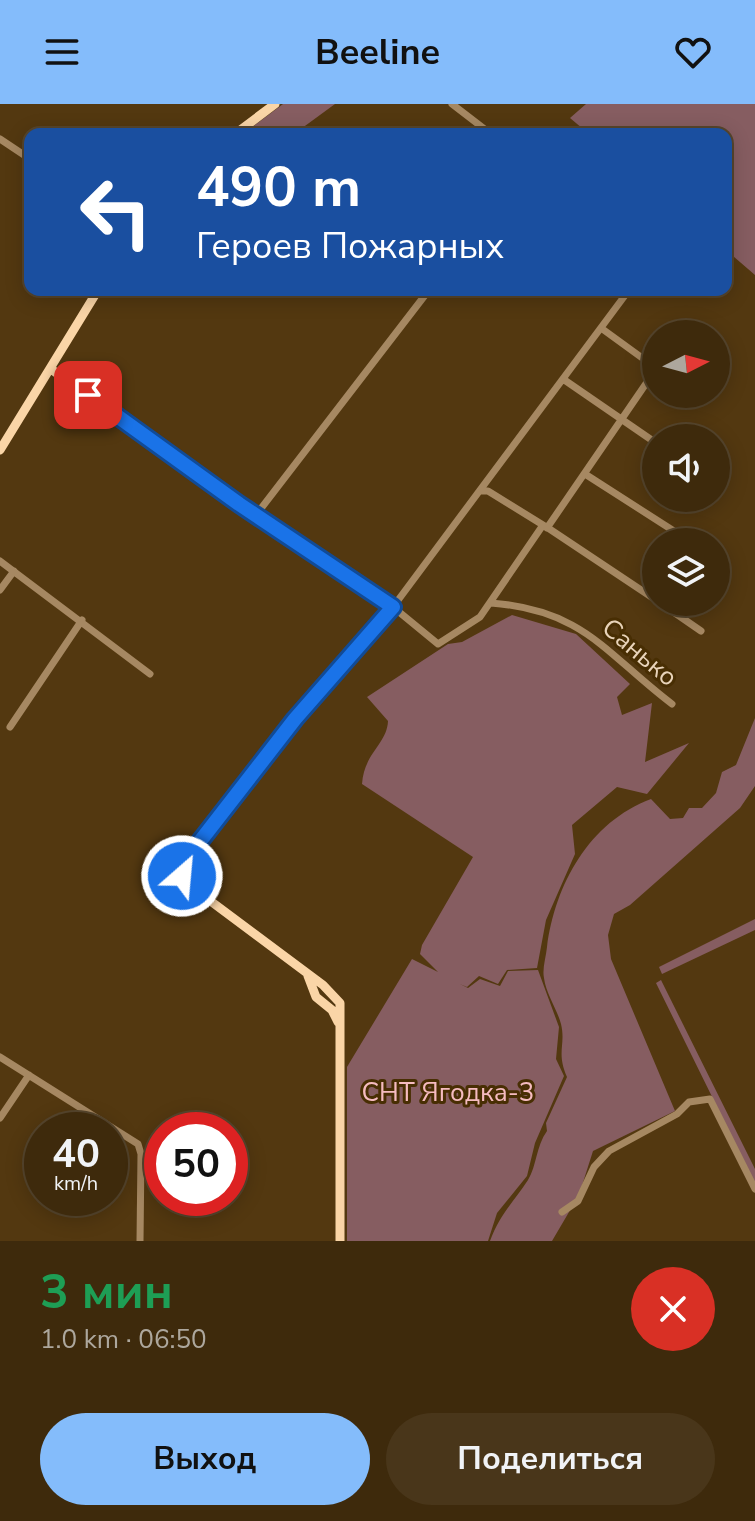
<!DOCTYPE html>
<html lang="ru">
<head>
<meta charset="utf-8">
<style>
  :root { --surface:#3e2a0c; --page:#49361a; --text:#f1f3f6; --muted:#ada79d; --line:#57462d; --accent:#84bcfb }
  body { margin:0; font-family:"Nunito Sans",sans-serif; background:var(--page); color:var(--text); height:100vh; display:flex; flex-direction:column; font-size:30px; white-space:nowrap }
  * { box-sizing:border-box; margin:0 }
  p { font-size:26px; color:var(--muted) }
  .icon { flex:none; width:44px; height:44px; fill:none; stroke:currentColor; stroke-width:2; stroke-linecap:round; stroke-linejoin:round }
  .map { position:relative; height:1137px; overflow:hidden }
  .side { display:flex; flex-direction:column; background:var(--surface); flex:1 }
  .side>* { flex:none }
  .banner { position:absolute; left:24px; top:24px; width:708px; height:168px; border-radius:16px; box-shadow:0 4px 20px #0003,0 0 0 2px var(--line); background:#1a4fa0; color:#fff; overflow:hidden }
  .needle { width:52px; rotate:84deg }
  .tools { position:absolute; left:642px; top:216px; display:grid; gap:16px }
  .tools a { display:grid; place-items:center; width:88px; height:88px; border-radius:50%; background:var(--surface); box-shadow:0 4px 20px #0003,0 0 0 2px var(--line); font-size:40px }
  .speed { position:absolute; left:24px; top:1008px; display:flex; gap:16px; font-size:40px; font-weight:700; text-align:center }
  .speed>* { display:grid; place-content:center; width:104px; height:104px; border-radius:50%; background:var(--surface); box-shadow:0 4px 20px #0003,0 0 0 2px var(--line); line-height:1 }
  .speed small { font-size:20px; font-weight:400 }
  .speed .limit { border:12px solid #d22; background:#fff; color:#111 }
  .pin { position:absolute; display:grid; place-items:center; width:68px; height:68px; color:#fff; margin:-34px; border-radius:16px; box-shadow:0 4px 12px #0006 }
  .me { position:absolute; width:88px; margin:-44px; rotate:27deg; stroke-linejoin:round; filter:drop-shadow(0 0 6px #0008) }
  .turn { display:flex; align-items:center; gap:28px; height:168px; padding:0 40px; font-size:36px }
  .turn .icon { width:104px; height:104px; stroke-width:2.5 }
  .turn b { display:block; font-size:56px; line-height:68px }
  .round { display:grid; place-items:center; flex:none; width:84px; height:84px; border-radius:42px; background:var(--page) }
  .summary { display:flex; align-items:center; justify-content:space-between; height:136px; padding:0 40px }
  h1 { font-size:48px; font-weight:700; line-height:60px; color:#1e9e55 }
  .primary-button { display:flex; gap:16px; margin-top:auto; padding:16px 40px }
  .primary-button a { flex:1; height:92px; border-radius:48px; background:var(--accent); color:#111; font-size:32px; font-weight:700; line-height:92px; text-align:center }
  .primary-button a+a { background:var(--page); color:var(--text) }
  header { display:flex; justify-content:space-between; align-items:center; height:104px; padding:0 40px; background:var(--accent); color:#111; font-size:36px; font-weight:700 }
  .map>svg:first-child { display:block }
</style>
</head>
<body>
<header><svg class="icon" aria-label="menu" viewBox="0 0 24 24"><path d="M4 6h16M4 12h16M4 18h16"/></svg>Beeline<svg class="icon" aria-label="heart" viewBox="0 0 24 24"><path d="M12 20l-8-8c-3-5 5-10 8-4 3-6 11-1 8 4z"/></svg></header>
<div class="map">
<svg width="755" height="1137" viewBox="0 0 755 1137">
  <rect width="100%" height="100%" fill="#533810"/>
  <!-- green -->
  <path fill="#865d61" d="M283 0H335L294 30H243Z
    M586 0H755V171L726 146V30H589L570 14Z
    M512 511 576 530 630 580 617 593 622 611 652 599 645 658 689 639 647 690 617 683 572 721 575 750 546 816 537 864 507 866 498 880 479 872 467 883 460 880 468 884 480 875 500 882 508 867 538 866 559 923 556 955 564 972 535 1039 527 1072 497 1109 488 1137H347V963L412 855 438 868 420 850 422 841 473 753 362 680C364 649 387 640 388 617L367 593 448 540 462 538Z
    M755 614V682L740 704 630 801 614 810 608 831 611 855 675 1007 593 1047 579 1091 552 1137H490C500 1110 513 1099 528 1076 537 1061 536 1042 547 1027L546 1019 567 973C556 948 566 941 561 920 557 905 546 890 544 874 542 865 546 853 547 843 555 781 589 718 651 695L670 715 683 714 689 704H702L716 689 722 668 736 661Z
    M755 815V826L662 870 659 863Z
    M661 876 755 1065V1080L656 879Z"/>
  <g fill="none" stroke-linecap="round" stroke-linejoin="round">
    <!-- minor -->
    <path stroke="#a68862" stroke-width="7" d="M452 0 491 30
      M0 35 30 55
      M601 224 656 264
      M563 275 656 339
      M701 290 705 292
      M585 370 691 438
      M716 376 720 379
      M481 387H488L543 421 480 513 438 540 393 503 629 186
      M256 411 429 186
      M545 422 656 496
      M547 424 656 265
      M0 457 150 570
      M0 486 14 467
      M659 498 701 527
      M491 499C584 506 606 550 672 600
      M10 623 82 516
      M0 953 138 1040 141 1050 140 1137
      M0 1014 29 971
      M562 1108 578 1097 594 1063 609 1047 677 1010 689 998 710 995 755 1085"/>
    <!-- major -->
    <path stroke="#fad5a7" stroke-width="9" d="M235 30 275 0
      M51 265 239 400 393 503 295 615 181 766 185 778 323 881 340 899V1137
      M0 346 98 186
      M308 872 316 893 332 906 338 918"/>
  </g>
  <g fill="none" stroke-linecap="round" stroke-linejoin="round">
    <!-- route casing -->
    <g stroke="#114b97" stroke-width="20">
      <path id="route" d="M88 291 239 400 393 503 295 615 184 758 182 772"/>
    </g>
    <!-- route -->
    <use href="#route" stroke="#1a73e8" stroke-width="14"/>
  </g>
  <g text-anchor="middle" stroke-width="6" stroke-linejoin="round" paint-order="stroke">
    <!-- street labels -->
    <g font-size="26" fill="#e8d3b9" stroke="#482e03">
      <text transform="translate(640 548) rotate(40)" y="9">Санько</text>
    </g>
    <!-- park labels -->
    <g font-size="26" fill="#f5bbc0" stroke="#482e03">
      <text x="448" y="997">СНТ Ягодка-3</text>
    </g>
  </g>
</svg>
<div class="tools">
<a><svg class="needle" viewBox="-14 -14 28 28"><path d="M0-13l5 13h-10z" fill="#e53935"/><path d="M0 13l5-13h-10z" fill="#ada79d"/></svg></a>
<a><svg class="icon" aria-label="sound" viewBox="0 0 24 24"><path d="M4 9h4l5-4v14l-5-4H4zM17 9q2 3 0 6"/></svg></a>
<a><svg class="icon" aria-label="layers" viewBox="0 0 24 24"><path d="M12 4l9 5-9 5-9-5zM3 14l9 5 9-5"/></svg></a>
</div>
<div class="speed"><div>40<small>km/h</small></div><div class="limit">50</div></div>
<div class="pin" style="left:88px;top:291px;background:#d93025"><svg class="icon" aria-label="arrive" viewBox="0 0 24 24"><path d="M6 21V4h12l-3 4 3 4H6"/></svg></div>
<svg class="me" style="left:182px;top:772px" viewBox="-20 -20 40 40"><circle r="17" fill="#1a73e8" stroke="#fff" stroke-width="3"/><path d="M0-11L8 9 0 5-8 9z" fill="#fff"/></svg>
<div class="banner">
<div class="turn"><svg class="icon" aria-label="left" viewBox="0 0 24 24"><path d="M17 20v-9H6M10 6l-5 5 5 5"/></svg><div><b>490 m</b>Героев Пожарных</div></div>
</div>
</div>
<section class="side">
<div class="summary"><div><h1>3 мин</h1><p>1.0 km · 06:50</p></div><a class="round" style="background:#d93025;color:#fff"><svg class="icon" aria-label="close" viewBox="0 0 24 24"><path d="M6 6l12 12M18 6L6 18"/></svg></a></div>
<div class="primary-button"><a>Выход</a><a>Поделиться</a></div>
</section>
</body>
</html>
